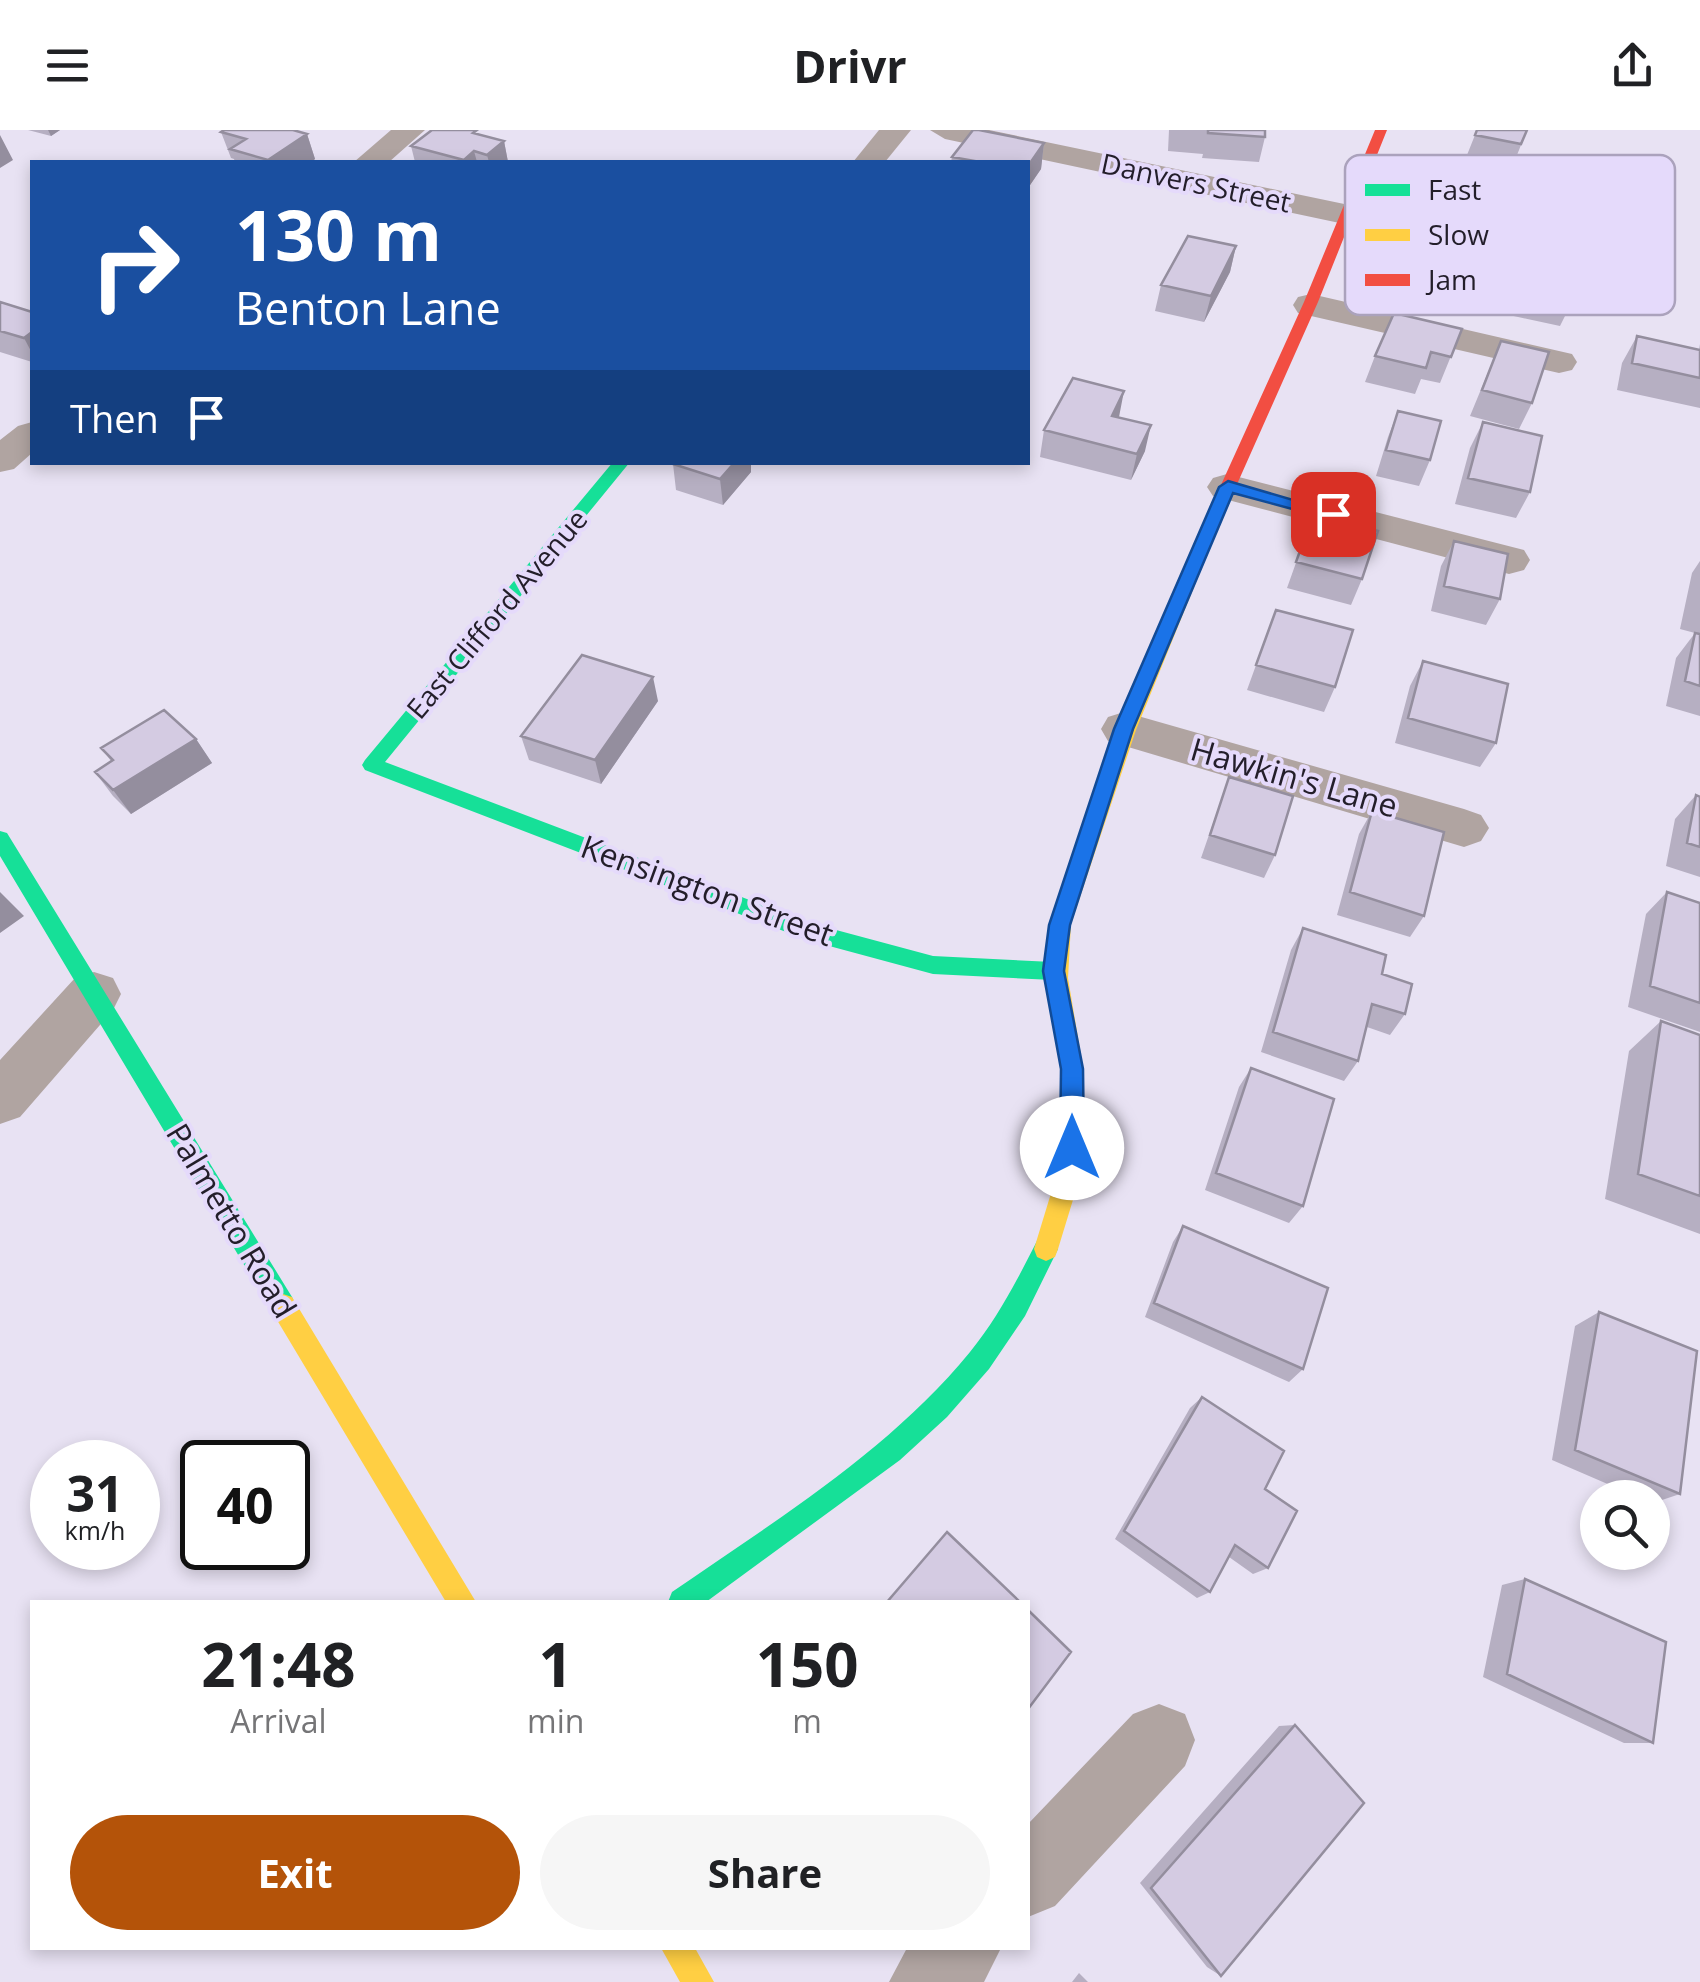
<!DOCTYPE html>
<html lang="en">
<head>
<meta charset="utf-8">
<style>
  :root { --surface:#fff; --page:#f6f6f6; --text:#202124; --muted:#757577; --accent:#b45309 }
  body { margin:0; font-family:"Open Sans",sans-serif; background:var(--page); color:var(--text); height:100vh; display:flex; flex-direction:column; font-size:38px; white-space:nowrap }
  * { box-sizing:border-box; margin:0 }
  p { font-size:32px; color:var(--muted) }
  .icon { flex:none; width:55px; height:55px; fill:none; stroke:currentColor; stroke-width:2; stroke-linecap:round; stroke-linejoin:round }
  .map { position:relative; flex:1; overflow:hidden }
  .side { position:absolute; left:30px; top:1470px; width:1000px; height:350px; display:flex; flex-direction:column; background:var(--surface); border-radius:0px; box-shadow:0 5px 15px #0003 }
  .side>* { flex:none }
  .top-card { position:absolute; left:30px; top:30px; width:1000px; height:305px; border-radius:0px; box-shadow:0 5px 15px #0003; background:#1a4fa0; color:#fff; overflow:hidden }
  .tools { position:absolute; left:1580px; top:1350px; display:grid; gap:20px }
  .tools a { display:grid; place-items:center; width:90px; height:90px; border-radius:50%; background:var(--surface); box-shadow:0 5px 15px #0003; font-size:50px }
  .speed { position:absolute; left:30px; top:1310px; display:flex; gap:20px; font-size:50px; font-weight:700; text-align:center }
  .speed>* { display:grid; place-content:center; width:130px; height:130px; border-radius:50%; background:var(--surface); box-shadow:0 5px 15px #0003; line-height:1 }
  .speed small { font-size:25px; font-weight:400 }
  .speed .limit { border:5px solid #111; border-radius:15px; background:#fff; color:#111 }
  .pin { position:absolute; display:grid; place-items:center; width:85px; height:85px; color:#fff; margin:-42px; border-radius:20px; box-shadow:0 5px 15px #0006 }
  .me { position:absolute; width:110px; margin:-55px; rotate:0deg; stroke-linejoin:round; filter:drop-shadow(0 0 8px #0008) }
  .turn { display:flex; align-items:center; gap:35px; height:210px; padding:0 40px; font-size:45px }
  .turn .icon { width:130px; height:130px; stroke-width:2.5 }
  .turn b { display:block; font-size:70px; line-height:85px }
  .then { display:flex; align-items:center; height:95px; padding:0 40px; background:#0003; gap:20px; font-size:38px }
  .eta { display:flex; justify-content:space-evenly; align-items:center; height:170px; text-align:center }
  .eta b { font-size:60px; font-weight:700; line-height:70px }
  .primary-button { display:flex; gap:20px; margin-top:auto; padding:20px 40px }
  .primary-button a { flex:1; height:115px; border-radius:60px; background:var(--accent); color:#fff; font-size:40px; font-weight:700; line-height:115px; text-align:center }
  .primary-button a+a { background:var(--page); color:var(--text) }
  header { display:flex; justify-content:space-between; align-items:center; height:130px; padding:0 40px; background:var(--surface); font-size:45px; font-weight:700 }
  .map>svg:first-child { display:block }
</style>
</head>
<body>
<header><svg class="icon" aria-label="menu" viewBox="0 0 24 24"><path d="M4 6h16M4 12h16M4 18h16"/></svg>Drivr<svg class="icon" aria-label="share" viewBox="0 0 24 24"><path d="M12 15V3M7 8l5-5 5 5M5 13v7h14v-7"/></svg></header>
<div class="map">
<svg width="1700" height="1852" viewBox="0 0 1700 1852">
  <rect width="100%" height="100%" fill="#e8e2f3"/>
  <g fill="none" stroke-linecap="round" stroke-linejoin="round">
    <!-- street -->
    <path fill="#b0a4a1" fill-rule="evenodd" d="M391 0H425L389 32H354Z
      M879 0H911L885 32H853Z
      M930 0H989L1349 75 1361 78 1366 85 1361 92 1349 95 945 9Z
      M1311 164 1572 224 1577 232 1572 240 1559 243 1298 183 1293 175 1298 167Z
      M32 292V323L14 339 0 342V310L18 296Z
      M1227 344 1524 420 1530 430 1524 440 1509 444 1213 366 1207 357 1213 348Z
      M1124 582 1464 679 1481 685 1489 698 1481 711 1464 717 1108 611 1101 599 1108 587Z
      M94 842 113 848 121 864 113 880 20 987 0 994V930L75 848Z
      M1159 1574 1185 1584 1195 1610 1185 1636 1055 1776 1028 1787V1694L1133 1584Z
      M907 1818H1001L984 1852H889Z"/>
    <!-- fast -->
    <path fill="#16e098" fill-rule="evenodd" d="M613 332H630L385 632 810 793 933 826 1053 832 1061 835 1064 841 1061 847 1053 850 933 844 807 810 365 640 362 635 365 630Z
      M0 701 7 703 292 1167 296 1176 292 1185 283 1188 274 1185 0 726Z
      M1046 1107 1055 1111 1058 1119 1025 1186 989 1239 947 1287 900 1330 706 1472H668L672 1462C776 1390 889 1321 970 1222 998 1188 1017 1150 1037 1111Z"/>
    <!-- slow -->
    <path fill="#ffcf43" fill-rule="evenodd" d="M1214 383 1222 388 1136 600 1071 794 1068 848 1083 937 1085 999 1076 1060 1058 1119 1055 1127 1046 1131 1037 1127 1034 1119 1052 1060 1061 999V937L1046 848 1049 794 1116 600 1206 388Z
      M283 1164 292 1167 476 1472H446L274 1185 270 1176 274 1167Z
      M661 1818H695L714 1852H680Z"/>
    <!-- jam -->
    <path fill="#f24e42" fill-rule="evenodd" d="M1375 0H1387L1318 172 1222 388 1214 393 1208 392 1206 388 1304 172Z"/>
  </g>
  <!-- wall -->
  <path fill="#b6afc2" d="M28 0H60L51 6Z
    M1169 0H1265V7L1259 32 1202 28 1203 24 1168 21Z
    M1477 0H1527L1511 40 1465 30Z
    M221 2 307 4 315 29 311 32H235L234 29 231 28Z
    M484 6 504 11 508 32H415L411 16Z
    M1044 13 1041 39 1028 58V32H951L952 27Z
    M1427 91 1467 135 1475 149 1464 175 1431 168 1434 158 1405 152Z
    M1236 116 1230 142 1204 192 1155 181 1161 155Z
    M1563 117 1573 170 1560 196 1509 185 1520 145 1532 119 1559 124Z
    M0 172 32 182V232L0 222Z
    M1462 199 1440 253 1421 249 1415 264 1365 252 1375 226Z
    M1637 206 1699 220 1700 214V278L1617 260 1622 233Z
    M1501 211 1532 273 1519 299 1470 286Z
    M1398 281 1430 330 1419 356 1376 346 1388 307Z
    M1119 287 1145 321 1131 350 1040 327 1044 300Z
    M1483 292 1530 362 1516 388 1455 374 1470 318Z
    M673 334 751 342 723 375 676 360Z
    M1313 385 1362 449 1351 475 1287 458Z
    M1454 411 1500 469 1486 495 1431 481 1441 436Z
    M1700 431V586L1666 576 1676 528 1695 503 1680 499 1692 443Z
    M1276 480 1335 557 1324 582 1247 560Z
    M1423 531 1496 613 1480 637 1395 613 1410 556Z
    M658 571 601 654 529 630 521 606Z
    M196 609 212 633 131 684 113 666 95 642 111 631 101 618Z
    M1229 647 1275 725 1264 748 1201 728Z
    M1696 665 1700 667V747L1666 736 1675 689Z
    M1372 681 1424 786 1410 807 1337 785 1359 704Z
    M1667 762 1700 773V902L1628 877 1646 784Z
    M1303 798 1382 844 1405 884 1390 905 1367 897 1358 931 1344 951 1261 922 1291 820Z
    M1661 891 1700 905V1104L1605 1069 1629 921Z
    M1251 938 1303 1076 1289 1093 1205 1060 1239 957Z
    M1183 1096 1303 1239 1289 1252 1145 1187 1173 1112Z
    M1599 1182 1680 1364 1653 1373 1652 1368H1640L1552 1330 1575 1196Z
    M1202 1267 1265 1359 1268 1438 1253 1444 1229 1427 1210 1462 1197 1468 1115 1409 1190 1278Z
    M1525 1449 1653 1613H1624L1483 1547 1502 1455Z
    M1295 1595 1221 1846 1207 1837 1140 1753 1279 1596Z
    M1079 1843 1088 1852H1072Z"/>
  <!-- shaded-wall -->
  <path fill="#948e9e" d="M48 0H60L51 6Z
    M307 4 315 29 311 32H270L268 30Z
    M0 5 13 30 0 38Z
    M504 11 508 32H489L487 25Z
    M1044 13 1041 39 1028 58V36Z
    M474 21 477 32H465L464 30Z
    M1236 116 1230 142 1204 192 1211 166Z
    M32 202V223L24 208Z
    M1124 261 1119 287 1112 286Z
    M1151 295 1145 321 1131 350 1137 324Z
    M735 332H751V342L723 375 720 349Z
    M653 547 658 571 601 654 595 630Z
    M196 609 212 633 131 684 113 660Z
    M0 762 24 786 0 803Z"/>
  <!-- building -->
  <path fill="#d4cbe2" stroke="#948e9e" stroke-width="2.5" d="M224 0H293L307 4 268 30 230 19 246 9 221 2Z
    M432 0H477L473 3 504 11 487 25 474 21 464 30 411 16Z
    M973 0H979L1044 13 1028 36V32H980L952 27Z
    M1208 0H1265V7L1208 3Z
    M1477 0H1527L1521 14 1475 5Z
    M1188 106 1236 116 1211 166 1161 155Z
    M0 172 32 182V202L24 208 0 201Z
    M1394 183 1462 199 1451 227 1431 222 1426 238 1375 226Z
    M1637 206 1700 220V248L1632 233Z
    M1501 211 1549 222 1532 273 1482 260Z
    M1073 248 1124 261 1112 286 1151 295 1137 324 1044 300Z
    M1398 281 1441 291 1430 330 1386 320Z
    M1483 292 1542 306 1530 362 1468 348Z
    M674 332H735L720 349 673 334Z
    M1313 385 1378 401 1362 449 1296 432Z
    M1454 411 1508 424 1500 469 1444 456Z
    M1276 480 1353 500 1335 557 1256 535Z
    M1695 503 1700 504V556L1685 551Z
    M582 525 653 547 595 630 521 606Z
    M1423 531 1508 554 1496 613 1408 588Z
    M164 580 196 609 113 660 95 642 113 630 101 618Z
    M1229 647 1293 666 1275 725 1210 705Z
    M1696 665 1700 667V717L1687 713Z
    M1372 681 1444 702 1424 786 1350 762Z
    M1667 762 1700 773V873L1650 856Z
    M1303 798 1386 825 1382 844 1412 854 1405 884 1372 874 1358 931 1273 902Z
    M1661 891 1700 905V1066L1638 1044Z
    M1251 938 1334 969 1303 1076 1216 1043Z
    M1183 1096 1328 1158 1303 1239 1154 1173Z
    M1599 1182 1697 1221 1680 1364 1575 1320Z
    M1202 1267 1284 1321 1265 1359 1297 1381 1268 1438 1235 1415 1210 1462 1124 1401Z
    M947 1402 1020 1472H887Z
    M1525 1449 1666 1512 1653 1613 1507 1544Z
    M1028 1480 1071 1522 1028 1579Z
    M1295 1595 1364 1673 1221 1846 1151 1758Z"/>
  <!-- route -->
  <path fill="#1a73e8" stroke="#114b97" stroke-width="2.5" d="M1228 351 1341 384 1333 390 1233 363 1133 599 1070 795 1064 841 1083 939 1084 1018 1072 1029 1060 1018 1061 939 1043 841 1049 795 1114 599 1219 357Z"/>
  <g text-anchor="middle" stroke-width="8" stroke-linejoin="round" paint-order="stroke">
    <!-- far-street labels -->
    <g font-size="28" fill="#231e2a" stroke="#e5dafb">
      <text transform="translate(1196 53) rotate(12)" y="10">Danvers Street</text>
      <text transform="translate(497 484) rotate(-50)" y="10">East Clifford Avenue</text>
    </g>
    <!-- street labels -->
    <g font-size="32" fill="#231e2a" stroke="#e5dafb">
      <text transform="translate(1294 648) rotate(16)" y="11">Hawkin's Lane</text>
      <text transform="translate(707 761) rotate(20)" y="11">Kensington Street</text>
      <text transform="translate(231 1091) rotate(59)" y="11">Palmetto Road</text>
    </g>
  </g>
  <!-- legend -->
  <rect x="1345" y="25" width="330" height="160" rx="15" fill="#e5dafb" stroke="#aba2bc" stroke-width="2.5"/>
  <rect x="1365" y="54" width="45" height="12" fill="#16e098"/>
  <rect x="1365" y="99" width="45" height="12" fill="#ffcf43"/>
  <rect x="1365" y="144" width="45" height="12" fill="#f24e42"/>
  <g font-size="28" fill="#231e2a">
    <text x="1428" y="70">Fast</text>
    <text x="1428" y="115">Slow</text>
    <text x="1428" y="160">Jam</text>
  </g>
</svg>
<div class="tools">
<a><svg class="icon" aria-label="search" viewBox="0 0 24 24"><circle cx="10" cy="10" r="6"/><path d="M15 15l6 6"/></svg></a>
</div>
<div class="speed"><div>31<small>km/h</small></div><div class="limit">40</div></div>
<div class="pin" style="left:1333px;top:384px;background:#d93025"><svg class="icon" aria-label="arrive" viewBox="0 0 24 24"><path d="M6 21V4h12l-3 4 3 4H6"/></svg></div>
<svg class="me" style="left:1072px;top:1018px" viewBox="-20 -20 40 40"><circle r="19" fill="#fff"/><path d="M0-13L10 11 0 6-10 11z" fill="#1a73e8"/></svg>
<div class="top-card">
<div class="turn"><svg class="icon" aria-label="right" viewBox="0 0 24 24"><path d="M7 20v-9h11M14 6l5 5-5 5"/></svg><div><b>130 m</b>Benton Lane</div></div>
<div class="then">Then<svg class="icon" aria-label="arrive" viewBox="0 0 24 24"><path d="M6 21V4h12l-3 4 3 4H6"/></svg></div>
</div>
<section class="side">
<div class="eta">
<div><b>21:48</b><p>Arrival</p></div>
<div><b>1</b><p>min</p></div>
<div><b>150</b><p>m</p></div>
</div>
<div class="primary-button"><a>Exit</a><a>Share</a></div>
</section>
</div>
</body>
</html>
